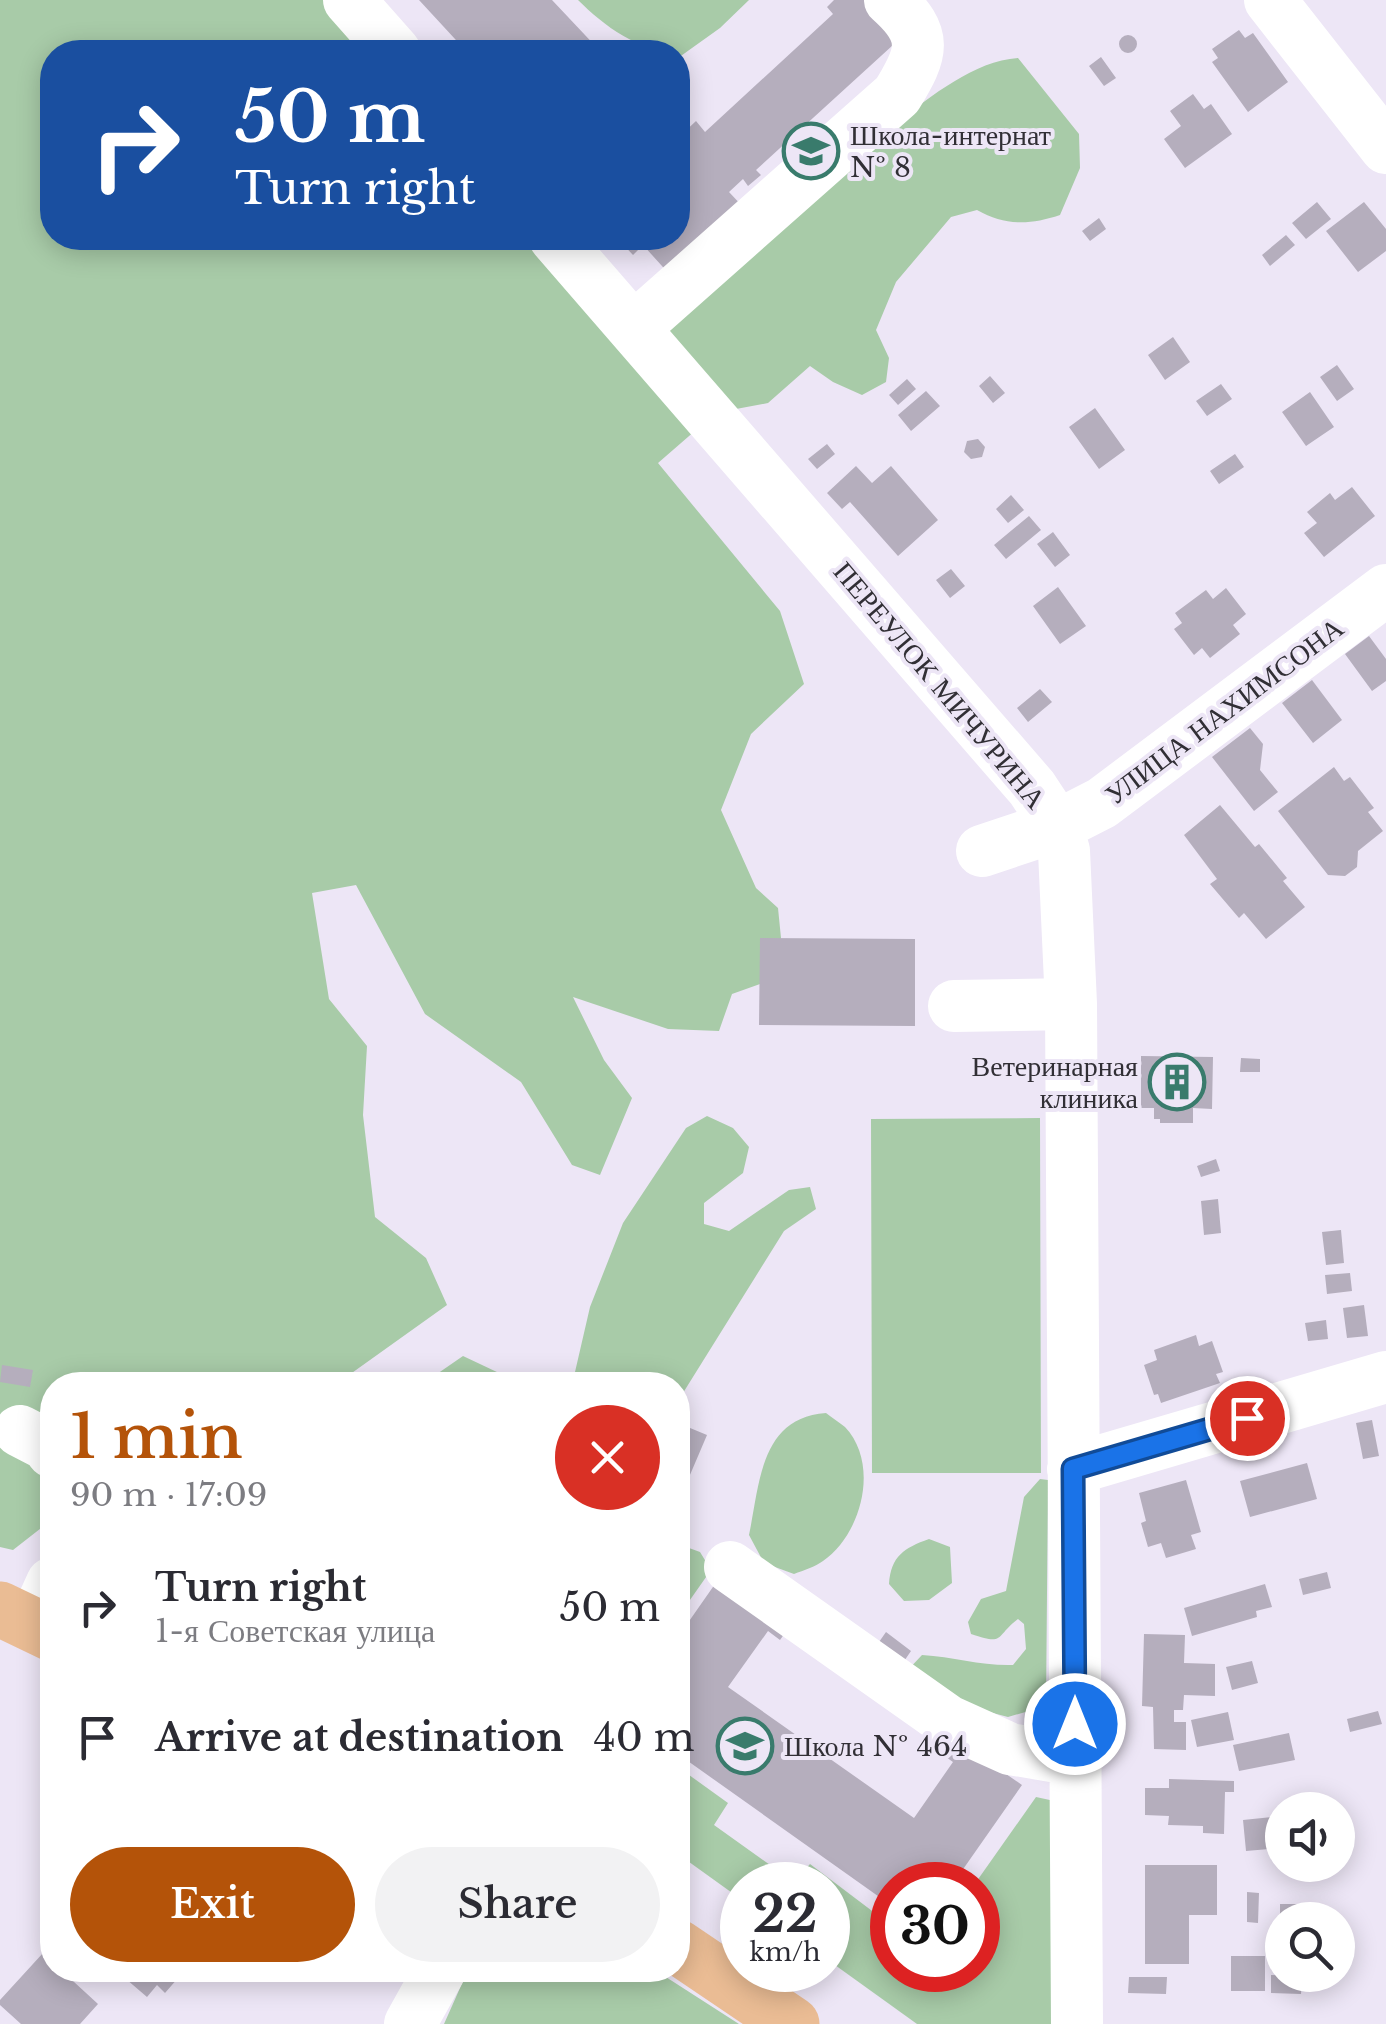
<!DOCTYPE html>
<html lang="en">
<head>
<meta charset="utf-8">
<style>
  :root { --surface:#fff; --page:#f2f2f3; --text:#2b2b33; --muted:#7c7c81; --accent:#b45309 }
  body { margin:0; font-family:"Libre Baskerville",serif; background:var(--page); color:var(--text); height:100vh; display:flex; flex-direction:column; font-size:38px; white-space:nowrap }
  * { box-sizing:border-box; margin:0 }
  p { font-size:32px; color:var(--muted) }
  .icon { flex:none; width:55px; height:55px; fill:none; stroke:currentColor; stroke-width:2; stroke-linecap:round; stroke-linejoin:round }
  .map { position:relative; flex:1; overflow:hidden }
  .drawer { position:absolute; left:40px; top:1372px; width:650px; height:610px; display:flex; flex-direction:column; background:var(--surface); border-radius:40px; box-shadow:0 5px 25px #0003 }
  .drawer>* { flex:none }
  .top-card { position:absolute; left:40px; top:40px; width:650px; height:210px; border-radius:40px; box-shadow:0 5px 25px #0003; background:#1a4fa0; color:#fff; overflow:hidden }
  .buttons { position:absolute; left:1265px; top:1792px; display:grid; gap:20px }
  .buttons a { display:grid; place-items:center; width:90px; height:90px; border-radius:50%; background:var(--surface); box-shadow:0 5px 25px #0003; font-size:50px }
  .speed { position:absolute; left:720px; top:1862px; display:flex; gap:20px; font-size:50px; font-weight:700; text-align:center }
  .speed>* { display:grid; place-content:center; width:130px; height:130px; border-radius:50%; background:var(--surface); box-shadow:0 5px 25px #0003; line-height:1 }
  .speed small { font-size:25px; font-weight:400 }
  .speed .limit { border:15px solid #d22; background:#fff; color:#111 }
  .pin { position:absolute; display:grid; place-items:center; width:85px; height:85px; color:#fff; margin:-42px; border:5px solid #fff; border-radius:50%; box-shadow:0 2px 10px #0007 }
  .me { position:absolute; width:110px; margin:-55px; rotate:0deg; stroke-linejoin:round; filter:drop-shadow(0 0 8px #0008) }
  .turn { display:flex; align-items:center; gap:35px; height:210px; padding:0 30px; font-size:45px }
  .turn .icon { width:130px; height:130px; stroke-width:2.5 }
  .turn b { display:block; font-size:70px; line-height:85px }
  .round { display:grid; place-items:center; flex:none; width:105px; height:105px; border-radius:52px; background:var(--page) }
  .overview { display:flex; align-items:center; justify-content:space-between; height:170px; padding:0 30px }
  h1 { font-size:60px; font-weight:600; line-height:75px; color:var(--accent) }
  .button { display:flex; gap:20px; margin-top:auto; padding:20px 30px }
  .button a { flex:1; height:115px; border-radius:60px; background:var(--accent); color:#fff; font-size:40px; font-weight:600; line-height:115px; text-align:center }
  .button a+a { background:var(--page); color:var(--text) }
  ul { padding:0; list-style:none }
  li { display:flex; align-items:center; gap:30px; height:130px; padding:0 30px }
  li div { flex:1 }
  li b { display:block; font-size:38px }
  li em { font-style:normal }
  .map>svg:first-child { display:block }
</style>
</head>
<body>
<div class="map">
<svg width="1386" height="2024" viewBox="0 0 1386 2024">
  <rect width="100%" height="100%" fill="#ede6f6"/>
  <!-- green -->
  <path fill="#a8cba8" d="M0 0H337L384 52H52V238H550L639 337 897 122C932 96 974 61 1018 58L1079 134 1080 168 1060 215C1030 225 1005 226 977 210L951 217 896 282 876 330 889 358 886 382 862 395 833 382 810 366 768 403 736 409 696 430 658 463 780 611 804 684 751 734 721 810 756 888 778 908 781 938 760 984 732 994 719 1031 668 1029 573 997 604 1060 632 1098 600 1175 572 1165 521 1082 425 1014 356 885 312 893 329 999 367 1046 363 1115 375 1217 426 1258 447 1305 335 1385H52V1459L43 1474 45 1525 13 1550 0 1547Z
    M578 0H749L720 28 678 58V52C639 52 604 26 578 0Z
    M707 1116 733 1128 749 1147 743 1173 704 1203V1224L729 1231 789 1190 810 1187 816 1209 784 1231 678 1401V1385H572L590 1307 623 1223 686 1128Z
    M1040 1118 1041 1473H872L871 1119Z
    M463 1356 499 1373V1385H421Z
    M826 1413C832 1418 839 1422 845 1427 880 1464 862 1534 823 1561 815 1567 804 1570 794 1574L764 1563 749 1535C760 1483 760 1418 826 1413Z
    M1040 1479 1048 1480 1046 1706 1008 1717 924 1695 906 1672 922 1655C954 1657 982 1666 1013 1665L1026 1649 1024 1624 1018 1619C995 1636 1006 1646 971 1634L968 1622 981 1599 1006 1591 1024 1497Z
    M929 1539 950 1547 952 1583 929 1600 904 1601 889 1584C891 1556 904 1548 929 1539Z
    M678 1544 700 1552 711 1570 678 1617Z
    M678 1767 728 1803 714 1825 794 1882 810 1864 892 1926V1970H978V1885H974L1036 1797 1059 1802 1061 2024H917L828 1960V1885H742V1900L678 1854Z
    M468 1970H655L739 2024H444Z"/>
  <!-- building -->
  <path fill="#b5aebd" d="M419 0H552L601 52H467Z
    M834 0H872L904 35 756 170 761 175 748 186 743 179 729 192 744 208 671 276 643 245 633 255 617 238H678V138L696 121 705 132 833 14 827 7Z
    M1239 30 1245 38 1253 33 1288 82 1248 112 1212 62 1218 58 1212 49Z
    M1119 44a9 9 0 1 1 18 0a9 9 0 1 1-18 0Z
    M1101 57 1116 78 1104 86 1089 66Z
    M1193 94 1204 109 1211 104 1232 134 1185 168 1164 139 1181 126 1170 111Z
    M1317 202 1331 219 1306 239 1292 223Z
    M1364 202 1386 229V251L1358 272 1326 231Z
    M1099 218 1106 229 1090 241 1082 231Z
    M1286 235 1295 245 1270 266 1262 255Z
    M1173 337 1190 362 1165 380 1148 355Z
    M1337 365 1354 389 1337 401 1320 377Z
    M990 376 1005 393 993 403 979 386Z
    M907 379 916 389 898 405 889 395Z
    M1221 384 1232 399 1207 416 1196 401Z
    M926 391 940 406 911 431 898 415Z
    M1310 392 1334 427 1306 446 1282 412Z
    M1095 408 1125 450 1099 469 1069 427Z
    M978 439 985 447 982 457 971 459 964 452 967 441Z
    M827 444 835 454 817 469 808 459Z
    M1235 454 1244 467 1219 484 1210 471Z
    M856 466 872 483 891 466 938 520 898 556 850 502 842 509 827 493Z
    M1352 487 1375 516 1324 557 1304 533 1317 523 1307 512 1330 493 1335 500Z
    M1011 495 1024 510 1008 523 996 509Z
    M1029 516 1041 530 1006 559 994 545Z
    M1053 532 1070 555 1055 567 1037 544Z
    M951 569 965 586 950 598 936 580Z
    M1058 587 1086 626 1060 644 1033 606Z
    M1226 588 1246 614 1233 625 1240 634 1210 658 1202 648 1194 655 1174 629 1182 623 1175 613 1206 590 1213 599Z
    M1369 636 1386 659V681L1372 691 1345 654Z
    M1312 680 1342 720 1313 743 1282 703Z
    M1040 689 1052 702 1028 722 1017 708Z
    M1250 728 1263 744 1260 770 1278 792 1254 811 1212 757Z
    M1334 767 1344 781 1350 777 1374 808 1368 812 1383 831 1358 851 1357 867 1345 876 1328 875 1278 811Z
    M1220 805 1255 847 1259 844 1287 878 1283 881 1305 907 1266 939 1244 913 1239 918 1210 884 1217 879 1184 835Z
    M760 938 915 939V1026L759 1025Z
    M1141 1056 1213 1057 1212 1109 1193 1108V1123H1160V1119H1154V1108H1141Z
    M1241 1058 1260 1059V1072H1240Z
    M1216 1159 1220 1171 1201 1177 1197 1166Z
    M1218 1199 1221 1233 1204 1235 1201 1201Z
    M1341 1230 1344 1263 1326 1265 1322 1232Z
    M1350 1273 1352 1291 1327 1294 1325 1275Z
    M1364 1305 1368 1336 1347 1338 1343 1308Z
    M1326 1320 1328 1339 1308 1341 1305 1323Z
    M1196 1335 1199 1346 1212 1341 1223 1372 1216 1374 1220 1383 1161 1403 1158 1394 1154 1395 1144 1365 1157 1360 1154 1350Z
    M2 1365 33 1370 30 1387 0 1382Z
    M1372 1420 1379 1456 1363 1459 1356 1423Z
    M678 1423 707 1435 678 1503Z
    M1307 1463 1317 1499 1250 1517 1240 1481Z
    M1186 1480 1201 1532 1191 1535 1196 1549 1166 1558 1161 1543 1148 1547 1141 1523 1146 1521 1139 1493Z
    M1327 1572 1331 1588 1303 1595 1299 1579Z
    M722 1574 792 1623 780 1640 768 1631 728 1687 914 1818 953 1762 943 1755 954 1738 1022 1785 952 1885H892V1906L678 1754V1637Z
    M1265 1584 1272 1607 1256 1611 1257 1617 1192 1636 1184 1608Z
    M886 1632 911 1651 898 1670 872 1652Z
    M1144 1634 1185 1635 1184 1663 1215 1664V1696L1184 1695 1183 1710H1174V1722H1186V1750L1154 1749 1153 1707 1142 1706Z
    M1252 1661 1258 1683 1232 1690 1226 1667Z
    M1378 1711 1382 1724 1350 1732 1347 1719Z
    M1228 1712 1234 1740 1197 1747 1191 1720Z
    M1289 1733 1295 1760 1239 1771 1233 1745Z
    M1169 1779 1234 1781V1792H1225L1224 1834 1203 1833V1826L1168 1825 1169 1816 1145 1815V1788H1169Z
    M1282 1816V1848L1246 1851 1243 1820Z
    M1145 1865H1217V1915H1189V1964H1145Z
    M1247 1892 1259 1893 1258 1923 1247 1922Z
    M1280 1904H1303V1916H1280Z
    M43 1953 52 1962V1970H61L98 2004 80 2024H21L0 2005V2000Z
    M1231 1956H1265V1991H1231Z
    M133 1970H185L165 1993 157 1985 147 1997 126 1979Z
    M1271 1975 1302 1976 1301 1994 1271 1993Z
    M1129 1977H1167L1166 1994 1128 1993Z"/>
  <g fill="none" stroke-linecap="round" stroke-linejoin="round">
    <!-- minor -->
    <path stroke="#fff" stroke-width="52" d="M349 0 395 52
      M1270 0 1386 148
      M555 238 1032 788 1057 826 1064 851 1071 1004 1077 2024
      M634 328 897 95C923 53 929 35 890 0
      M982 851 1057 826 1102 803 1386 590
      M954 1006 1071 1004
      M20 1431 47 1445 52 1452
      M1073 1469 1386 1377
      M730 1567 948 1721 1010 1749 1076 1760
      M33 1625 52 1583
      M410 2024 440 1970"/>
    <!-- major -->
    <path stroke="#eabc94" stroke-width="55" d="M0 1609 52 1634
      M678 1947 792 2024"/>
  </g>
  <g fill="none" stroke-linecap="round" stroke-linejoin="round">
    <!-- route casing -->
    <g stroke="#114b97" stroke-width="25">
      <path id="route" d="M1075 1724 1073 1469 1247 1418"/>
    </g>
    <!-- route -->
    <use href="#route" stroke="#1a73e8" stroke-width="18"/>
  </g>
  <!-- icons -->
  <defs>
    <g id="school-ring" transform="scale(2.875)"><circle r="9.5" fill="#ede6f6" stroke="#397b6c" stroke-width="1.5"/><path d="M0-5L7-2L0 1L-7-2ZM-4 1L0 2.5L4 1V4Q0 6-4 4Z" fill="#397b6c"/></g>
    <g id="building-ring" transform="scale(2.875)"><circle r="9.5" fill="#ede6f6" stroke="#397b6c" stroke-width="1.5"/><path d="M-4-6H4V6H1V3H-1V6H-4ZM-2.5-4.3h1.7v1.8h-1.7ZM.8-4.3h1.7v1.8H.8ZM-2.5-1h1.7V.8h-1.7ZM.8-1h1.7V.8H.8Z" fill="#397b6c"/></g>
  </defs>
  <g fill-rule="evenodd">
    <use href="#school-ring" x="811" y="151"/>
    <use href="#building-ring" x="1177" y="1082"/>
    <use href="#school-ring" x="745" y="1746"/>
  </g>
  <g text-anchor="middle" stroke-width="8" stroke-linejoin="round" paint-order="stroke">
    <!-- poi labels -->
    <g font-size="28" fill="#312f35" stroke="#ede6f6" text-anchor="start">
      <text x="850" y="145">Школа-интернат<tspan x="850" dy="32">№ 8</tspan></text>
      <text x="1138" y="1076" text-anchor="end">Ветеринарная<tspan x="1138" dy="32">клиника</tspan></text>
      <text x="784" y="1756">Школа № 464</text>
    </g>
    <!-- street labels -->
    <g font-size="28" fill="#312f35" stroke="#ede6f6">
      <text transform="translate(940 685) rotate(50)" y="10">ПЕРЕУЛОК МИЧУРИНА</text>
      <text transform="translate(1224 711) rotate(-37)" y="10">УЛИЦА НАХИМСОНА</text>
    </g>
  </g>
</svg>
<div class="buttons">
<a><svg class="icon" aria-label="sound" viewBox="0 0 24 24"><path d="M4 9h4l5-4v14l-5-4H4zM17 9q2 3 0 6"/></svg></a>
<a><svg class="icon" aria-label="search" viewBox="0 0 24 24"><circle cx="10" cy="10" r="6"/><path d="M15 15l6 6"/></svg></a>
</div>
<div class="speed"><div>22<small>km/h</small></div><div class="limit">30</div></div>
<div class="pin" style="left:1247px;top:1418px;background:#d93025"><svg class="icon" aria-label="arrive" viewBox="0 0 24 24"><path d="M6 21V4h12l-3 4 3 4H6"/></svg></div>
<svg class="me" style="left:1075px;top:1724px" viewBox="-20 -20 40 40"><circle r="17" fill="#1a73e8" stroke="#fff" stroke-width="3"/><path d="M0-11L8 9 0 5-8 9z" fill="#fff"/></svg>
<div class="top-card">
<div class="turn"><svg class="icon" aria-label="right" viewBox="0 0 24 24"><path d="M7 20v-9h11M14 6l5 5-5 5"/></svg><div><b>50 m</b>Turn right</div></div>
</div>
<section class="drawer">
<div class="overview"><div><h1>1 min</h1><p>90 m · 17:09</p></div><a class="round" style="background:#d93025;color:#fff"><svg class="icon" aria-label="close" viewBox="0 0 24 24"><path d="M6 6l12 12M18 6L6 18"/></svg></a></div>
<ul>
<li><svg class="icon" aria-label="right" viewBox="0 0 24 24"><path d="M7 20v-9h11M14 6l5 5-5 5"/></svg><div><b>Turn right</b><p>1-я Советская улица</p></div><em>50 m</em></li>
<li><svg class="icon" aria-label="arrive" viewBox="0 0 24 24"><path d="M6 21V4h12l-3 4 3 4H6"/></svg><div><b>Arrive at destination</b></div><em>40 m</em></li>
</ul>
<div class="button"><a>Exit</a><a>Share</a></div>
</section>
</div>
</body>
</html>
